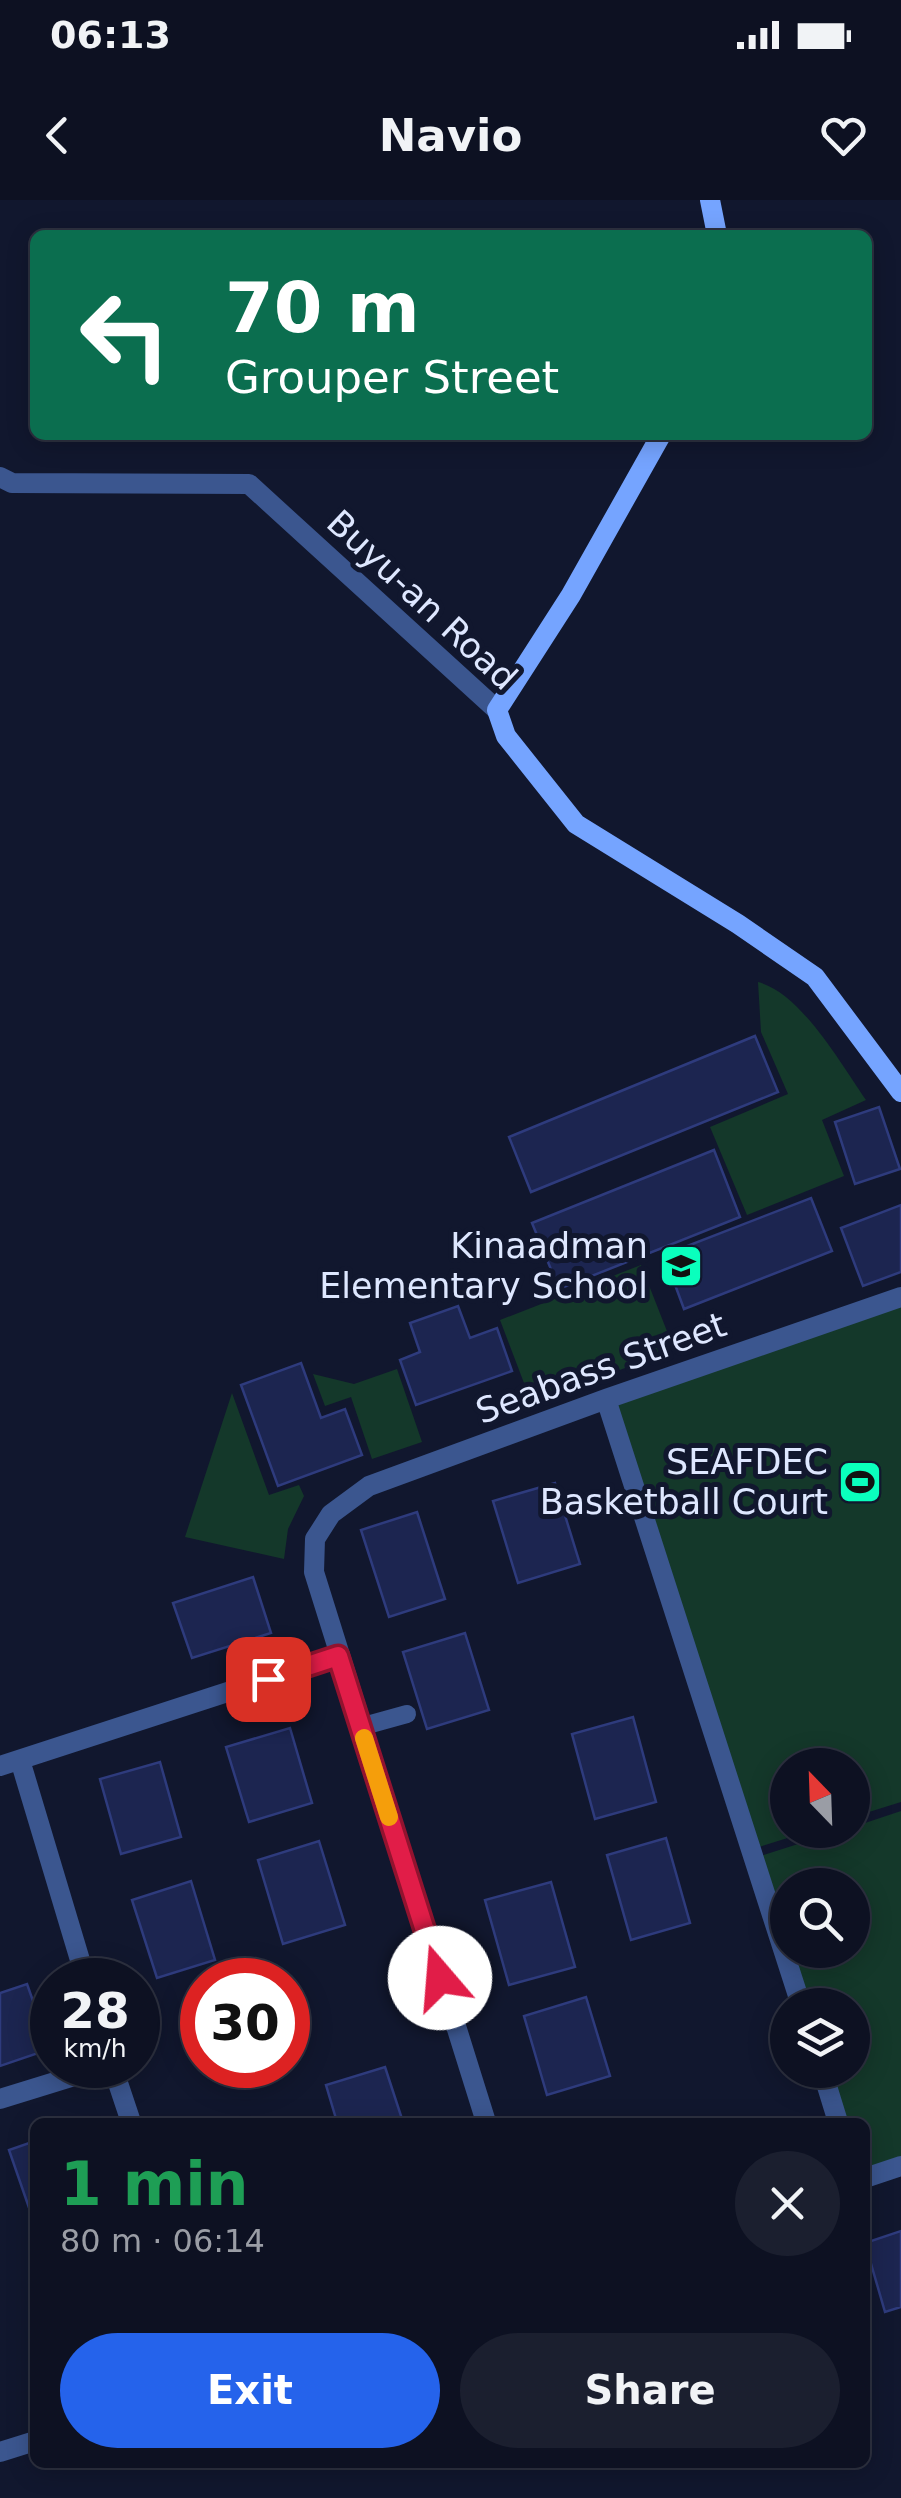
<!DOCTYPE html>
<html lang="en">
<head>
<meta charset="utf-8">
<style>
  :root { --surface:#0d1122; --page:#1b1f2f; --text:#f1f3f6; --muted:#9a9da5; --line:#2d3140; --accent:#2563eb }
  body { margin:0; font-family:"DejaVu Sans",sans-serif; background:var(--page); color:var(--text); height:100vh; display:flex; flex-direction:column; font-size:38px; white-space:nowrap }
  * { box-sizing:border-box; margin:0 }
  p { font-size:32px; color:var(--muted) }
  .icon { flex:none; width:55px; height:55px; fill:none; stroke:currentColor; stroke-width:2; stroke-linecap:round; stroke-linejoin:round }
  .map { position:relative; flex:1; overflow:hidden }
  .sheet { position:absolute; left:30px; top:1918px; width:840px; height:350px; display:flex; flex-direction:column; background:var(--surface); border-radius:15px; box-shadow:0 5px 25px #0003,0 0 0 2px var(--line) }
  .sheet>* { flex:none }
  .hud { position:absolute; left:30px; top:30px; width:842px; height:210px; border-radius:15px; box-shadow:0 5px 25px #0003,0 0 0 2px var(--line); background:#0b6e4f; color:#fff; overflow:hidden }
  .needle { width:65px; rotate:337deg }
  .buttons { position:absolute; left:770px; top:1548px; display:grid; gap:20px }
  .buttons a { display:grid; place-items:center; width:100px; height:100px; border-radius:50%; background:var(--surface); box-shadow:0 5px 25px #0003,0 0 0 2px var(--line); font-size:50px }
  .speed { position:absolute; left:30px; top:1758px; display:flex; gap:20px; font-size:50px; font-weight:700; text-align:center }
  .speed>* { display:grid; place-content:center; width:130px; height:130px; border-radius:50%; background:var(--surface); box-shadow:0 5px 25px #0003,0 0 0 2px var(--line); line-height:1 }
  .speed small { font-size:25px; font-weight:400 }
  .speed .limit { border:15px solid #d22; background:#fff; color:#111 }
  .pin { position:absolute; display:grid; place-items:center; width:85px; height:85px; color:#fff; margin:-42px; border-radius:20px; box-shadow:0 5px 15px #0006 }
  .me { position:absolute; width:110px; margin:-55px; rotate:342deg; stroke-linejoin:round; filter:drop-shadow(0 0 8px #0008) }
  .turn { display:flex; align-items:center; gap:35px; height:210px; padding:0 30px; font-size:45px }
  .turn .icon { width:130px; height:130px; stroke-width:2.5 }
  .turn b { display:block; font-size:70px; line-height:85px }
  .round { display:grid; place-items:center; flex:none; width:105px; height:105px; border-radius:52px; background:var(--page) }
  .head { display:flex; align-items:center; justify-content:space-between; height:170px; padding:0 30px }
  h1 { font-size:60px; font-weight:700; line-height:75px; color:#1e9e55 }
  .button { display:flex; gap:20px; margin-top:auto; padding:20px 30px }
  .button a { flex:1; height:115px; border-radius:60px; background:var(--accent); color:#fff; font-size:40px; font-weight:700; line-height:115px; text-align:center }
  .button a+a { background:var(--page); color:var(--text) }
  .status { display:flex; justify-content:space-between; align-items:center; height:70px; padding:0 50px; background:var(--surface); direction:ltr }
  .status svg { height:28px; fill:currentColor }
  header { display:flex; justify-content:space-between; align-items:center; height:130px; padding:0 30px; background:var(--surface); font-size:45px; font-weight:700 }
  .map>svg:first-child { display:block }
</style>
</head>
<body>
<div class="status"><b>06:13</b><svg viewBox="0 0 49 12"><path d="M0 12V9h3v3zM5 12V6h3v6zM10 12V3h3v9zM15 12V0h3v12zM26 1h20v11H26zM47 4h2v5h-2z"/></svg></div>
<header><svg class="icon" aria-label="back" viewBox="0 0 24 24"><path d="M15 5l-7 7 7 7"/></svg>Navio<svg class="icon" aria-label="heart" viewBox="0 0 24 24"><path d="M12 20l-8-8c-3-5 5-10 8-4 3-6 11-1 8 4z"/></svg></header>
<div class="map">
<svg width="901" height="2298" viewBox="0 0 901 2298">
  <rect width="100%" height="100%" fill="#11172e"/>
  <!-- green -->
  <path fill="#14382a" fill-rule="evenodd" d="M758 782C801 793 841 864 866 900L822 920 844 976 747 1015 710 927 788 894 761 832Z
    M641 1065 674 1149 532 1204 500 1120Z
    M901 1106V1602L853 1617 852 1565H788V1630H813L759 1647 617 1205Z
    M397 1169 422 1242 372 1259 351 1197 325 1206 313 1174 354 1184Z
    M232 1193 269 1295 299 1285 304 1296 288 1329 284 1359 185 1337Z
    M901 1611V1966L865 1978V1922H838L822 1870H852V1805H801L754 1658 842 1630H852L853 1627ZM788 1685H852V1750H788Z"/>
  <!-- building -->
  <path fill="#1c2550" stroke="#2e3b7d" stroke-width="2.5" d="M755 836 778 892 531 992 509 937Z
    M879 907 900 969 855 984 835 922Z
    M714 950 740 1017 559 1089 532 1023Z
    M811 998 832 1051 684 1109 664 1055Z
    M901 1005V1072L863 1086 841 1028Z
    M458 1106 470 1138 497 1128 512 1171 416 1205 400 1160 420 1152 410 1123Z
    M301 1163 321 1218 345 1209 362 1255 278 1286 241 1185Z
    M555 1283 580 1364 518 1383 493 1301Z
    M417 1312 445 1399 389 1417 361 1330Z
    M253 1377 271 1433 192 1458 173 1403Z
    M465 1433 489 1510 427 1529 403 1452Z
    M633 1517 656 1602 595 1619 572 1534Z
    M290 1528 312 1603 249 1622 226 1547Z
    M160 1562 181 1637 121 1654 100 1579Z
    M666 1638 690 1723 631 1740 607 1655Z
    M319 1641 345 1725 283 1744 258 1660Z
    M191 1681 215 1760 157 1778 132 1700Z
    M551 1682 575 1767 509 1785 485 1700Z
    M27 1784 50 1849 0 1866V1793Z
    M586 1797 610 1876 547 1895 524 1816Z
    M385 1867 403 1922H337L326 1885Z
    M35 1941V2025L9 1950Z
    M901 2031V2107L885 2112 865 2043Z"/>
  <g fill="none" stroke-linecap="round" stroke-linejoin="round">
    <!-- lane -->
    <path stroke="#3b568f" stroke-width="18" d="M360 1527 407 1514"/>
    <!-- street -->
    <path stroke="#3b568f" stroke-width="20" d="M0 277 12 283 249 284 497 510
      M606 1199 801 1805
      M20 1560 86 1780
      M0 1566 338 1456
      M112 1865 131 1922
      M822 1870 838 1922
      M0 1899 110 1865
      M486 1922 314 1372 315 1339 331 1314 369 1286 606 1199 901 1097
      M865 1978 901 1966
      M0 2252 35 2241"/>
    <!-- secondary -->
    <path stroke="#75a4ff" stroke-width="20" d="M710 0 717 35
      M661 235 571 395 497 510 506 536 576 624 738 724 815 777 901 892"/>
  </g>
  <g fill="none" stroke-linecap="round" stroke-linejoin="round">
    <!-- route casing -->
    <g stroke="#92132f" stroke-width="25">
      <path id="route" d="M268 1479 338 1456 440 1778"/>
    </g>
    <!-- route -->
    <use href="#route" stroke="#e11d48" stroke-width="18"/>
    <!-- slow -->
    <path stroke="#f59e0b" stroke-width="18" d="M364 1538 389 1617"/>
  </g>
  <!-- icons -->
  <defs>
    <g id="school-square" transform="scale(2.25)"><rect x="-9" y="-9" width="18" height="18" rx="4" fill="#0affbd" stroke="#11172e"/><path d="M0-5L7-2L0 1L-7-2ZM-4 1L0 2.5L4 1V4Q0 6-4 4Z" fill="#111"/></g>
    <g id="stadium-square" transform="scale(2.25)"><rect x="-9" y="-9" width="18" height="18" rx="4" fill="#0affbd" stroke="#11172e"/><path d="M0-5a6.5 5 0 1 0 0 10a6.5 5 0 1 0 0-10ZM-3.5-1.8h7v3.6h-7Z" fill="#111"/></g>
  </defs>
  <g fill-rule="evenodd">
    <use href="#school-square" x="681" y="1066"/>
    <use href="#stadium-square" x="860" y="1282"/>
  </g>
  <g text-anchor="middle" stroke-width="10" stroke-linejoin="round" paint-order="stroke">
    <!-- street labels -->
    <g font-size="35" fill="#dee7ff" stroke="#11172e">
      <text transform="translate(422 400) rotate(43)" y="12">Buyu-an Road</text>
      <text transform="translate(601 1168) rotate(-20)" y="12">Seabass Street</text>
    </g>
    <!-- poi labels -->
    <g font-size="35" fill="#dee7ff" stroke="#11172e" text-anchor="end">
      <text x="648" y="1058">Kinaadman<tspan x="648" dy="40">Elementary School</tspan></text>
      <text x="828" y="1274">SEAFDEC<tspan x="828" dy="40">Basketball Court</tspan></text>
    </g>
  </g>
</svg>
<div class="buttons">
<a><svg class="needle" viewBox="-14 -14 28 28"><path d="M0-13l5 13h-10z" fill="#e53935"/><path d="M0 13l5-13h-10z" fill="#9a9da5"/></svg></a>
<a><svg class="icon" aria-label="search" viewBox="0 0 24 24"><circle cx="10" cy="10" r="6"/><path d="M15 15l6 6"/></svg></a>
<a><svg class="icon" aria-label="layers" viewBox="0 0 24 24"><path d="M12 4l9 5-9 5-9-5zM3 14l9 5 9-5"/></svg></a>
</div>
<div class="speed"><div>28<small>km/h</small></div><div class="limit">30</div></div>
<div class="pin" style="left:268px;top:1479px;background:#d93025"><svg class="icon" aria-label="arrive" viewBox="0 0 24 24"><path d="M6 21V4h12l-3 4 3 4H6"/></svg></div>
<svg class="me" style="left:440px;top:1778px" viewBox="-20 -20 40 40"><circle r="19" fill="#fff"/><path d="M0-13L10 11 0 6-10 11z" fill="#e11d48"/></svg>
<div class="hud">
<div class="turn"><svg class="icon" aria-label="left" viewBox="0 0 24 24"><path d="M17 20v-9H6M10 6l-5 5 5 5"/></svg><div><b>70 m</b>Grouper Street</div></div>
</div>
<section class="sheet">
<div class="head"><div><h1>1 min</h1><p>80 m · 06:14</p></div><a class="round"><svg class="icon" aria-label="close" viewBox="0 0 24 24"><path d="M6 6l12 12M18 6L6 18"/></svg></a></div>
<div class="button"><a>Exit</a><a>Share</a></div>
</section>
</div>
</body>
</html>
